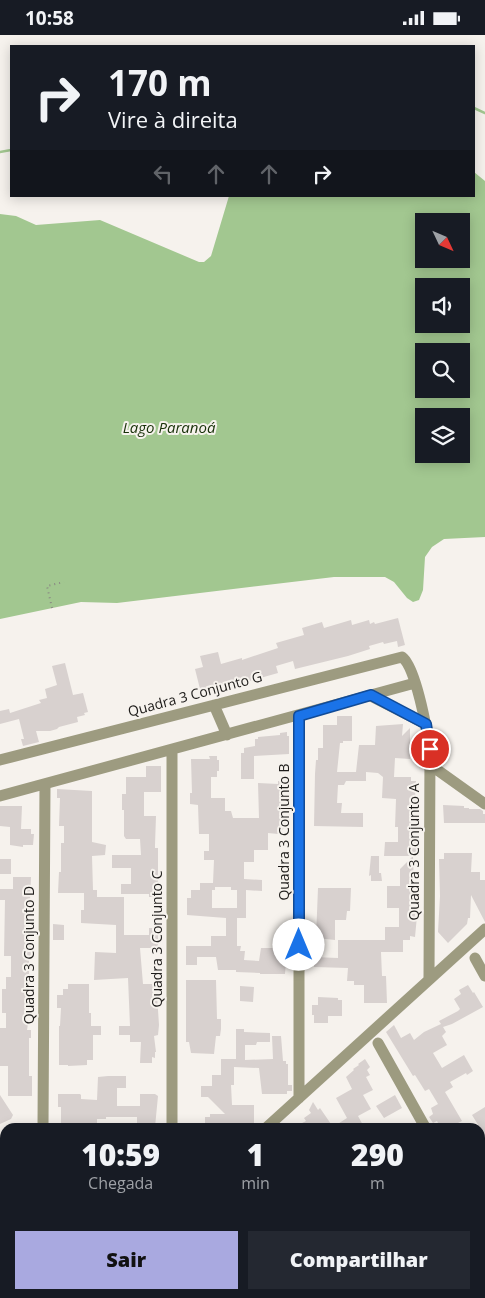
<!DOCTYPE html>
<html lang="pt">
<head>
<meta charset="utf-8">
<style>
  :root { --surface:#171b24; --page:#242831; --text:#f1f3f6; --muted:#9ea1a6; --accent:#a9a9e0 }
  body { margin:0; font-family:"Open Sans",sans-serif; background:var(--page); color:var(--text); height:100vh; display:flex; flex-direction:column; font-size:19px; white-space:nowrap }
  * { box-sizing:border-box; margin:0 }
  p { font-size:16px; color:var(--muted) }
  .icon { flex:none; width:28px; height:28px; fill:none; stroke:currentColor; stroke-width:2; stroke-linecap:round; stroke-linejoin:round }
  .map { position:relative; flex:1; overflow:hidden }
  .side { position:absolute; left:0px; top:1088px; width:485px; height:176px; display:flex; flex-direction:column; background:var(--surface); border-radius:15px 15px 0 0; box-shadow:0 2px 12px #0003 }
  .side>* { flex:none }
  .hud { position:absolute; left:10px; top:10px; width:465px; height:152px; border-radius:0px; box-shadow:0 2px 12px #0003; background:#171b24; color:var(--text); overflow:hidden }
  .needle { width:32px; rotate:134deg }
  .buttons { position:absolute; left:415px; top:178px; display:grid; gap:10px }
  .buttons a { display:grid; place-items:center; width:55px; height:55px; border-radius:0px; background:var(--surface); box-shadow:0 2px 12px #0003; font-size:25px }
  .pin { position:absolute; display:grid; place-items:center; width:42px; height:42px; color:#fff; margin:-21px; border:2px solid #fff; border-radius:50%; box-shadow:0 1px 5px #0007 }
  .me { position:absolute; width:55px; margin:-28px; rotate:0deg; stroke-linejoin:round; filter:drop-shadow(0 0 4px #0008) }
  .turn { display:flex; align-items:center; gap:18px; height:105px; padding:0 15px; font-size:22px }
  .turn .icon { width:65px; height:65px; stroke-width:2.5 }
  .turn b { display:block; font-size:35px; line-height:42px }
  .lanes { display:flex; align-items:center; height:48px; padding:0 15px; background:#0003; justify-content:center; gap:25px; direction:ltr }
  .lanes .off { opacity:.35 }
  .eta { display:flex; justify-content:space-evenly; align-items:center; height:85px; text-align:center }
  .eta b { font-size:30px; font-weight:800; line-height:35px }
  .button { display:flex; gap:10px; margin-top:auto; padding:10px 15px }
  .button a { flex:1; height:58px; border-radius:0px; background:var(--accent); color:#111; font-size:20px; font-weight:800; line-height:58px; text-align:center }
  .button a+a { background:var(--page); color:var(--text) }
  .status { display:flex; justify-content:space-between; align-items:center; height:35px; padding:0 25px; background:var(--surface); direction:ltr }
  .status svg { height:14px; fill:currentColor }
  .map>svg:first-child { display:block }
</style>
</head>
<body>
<div class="status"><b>10:58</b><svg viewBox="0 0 49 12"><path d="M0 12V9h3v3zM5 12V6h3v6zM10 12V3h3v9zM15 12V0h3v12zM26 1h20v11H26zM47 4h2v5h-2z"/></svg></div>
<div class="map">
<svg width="485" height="1263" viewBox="0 0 485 1263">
  <rect width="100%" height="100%" fill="#f6f2ed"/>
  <!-- water -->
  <path fill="#a2c790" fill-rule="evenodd" d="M474 137 485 146V502L444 504 432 512 425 522 423 555 419 565 413 567 407 563 394 547 385 542H334L117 568 81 567 0 584V179L16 181 36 190 100 185 199 227H204L211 221 229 161H474ZM424 186H461V224H424ZM424 251H461V289H424ZM424 316H461V354H424ZM424 381H461V419H424Z"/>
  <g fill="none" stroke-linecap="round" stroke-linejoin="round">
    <!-- stream -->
    <path stroke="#a2c790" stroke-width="2.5" d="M474 73 485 78
      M0 117 11 115"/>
  </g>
  <!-- building -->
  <path fill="#d8d1cf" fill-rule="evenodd" d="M398 583 405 610 398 612 397 606 384 609 383 607 369 611 370 614 348 621 295 634 293 626 276 631 278 638 228 652 214 656 213 651 200 654 195 634 203 632 200 621 218 617 221 629 242 623V625L278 613 276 608 304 600 302 593 322 587 324 593 351 585 352 590 369 585 370 589 374 587 375 589Z
    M65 628 73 660 83 658 88 677 84 678 85 680 77 682 78 687 59 692 57 694 50 696H36L39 707 23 711 21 704H24L19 684 0 689V676L9 674 10 678 41 668 39 665 47 663 45 654 57 650 52 631Z
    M337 681H352V706H343V708H340L337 737H356L359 710H375L376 691 403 689 402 701 410 693V724L395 723 394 742H411V746H416L413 799H419V821H384L385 807H398V792H395L396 764 382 763 383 742 378 738 366 737V746H346L344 750H338L337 768H342L341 778H363V792L314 791 315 739 316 725H318V713H323V690H337Z
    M287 697V701H289V719L254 721V744H241V718H244V713L255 711V704H258V702L280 700V698Z
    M209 721H217V725H219V736H217V742H211V763H225V776H231L233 783H259L258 748 278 749V746H287L289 753 290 787 278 799 268 798V815H254V827H244V844L262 845V856L246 855V883H237V911H241L240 916H245L244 925 259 926 261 913H283V926H286L285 939H260V938L236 937V935H218L216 922H197V930H186V911H211V901H226V883L187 880V863H191V855H200V848H213L214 825H204V816H209V799H199L198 770 190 769V758H192L191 724H210ZM215 852H231V855H237V873H212V855H215Z
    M146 731H161V757H144V781H156L155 810V813H158V851H156V862H149V859H121V849H131V833H112V820H141L140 804H126L124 801V775H122V759H126V742H146Z
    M57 754 92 756V807L106 810 105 820 92 821 93 855H97V862H124V900H149V893H158V913H140L143 949H153V960H157L159 990 158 1000 154 1001 156 1017H155V1023L152 1022V1028H140L141 1007H130V1000H119V991H130L128 943 94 945 95 917 116 918V890L81 888V875H84V858H58L59 837H61V808H64V791H59L60 763H57Z
    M443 770 464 771V773H469V774H480L483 776V779H485V788H444Z
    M0 771H22L21 794H31V799H34L33 810H23V812L10 810V792L0 791Z
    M444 818H472L471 837H480V845H485V887L471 860 470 883H468L467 889 448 908 438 897 440 861 439 824H444Z
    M371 821H379V838H381L382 846H371V840L369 841Z
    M413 821 415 881H417L415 902 410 901V905H403V917H381L382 941H386L387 968H364V950H354V946H347L348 933 314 932V922L338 923V905H385V892H399V873H387V851H400V834Z
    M0 824H11V839H0Z
    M13 842H31L29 889 32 923H29V963H26L24 987 28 989 27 995H31V1003H29V1041H32V1061H8V1031H0V993H6V978H2V954H6V942H11V921H4L5 865H0V854H13Z
    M318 853H351L350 876H347L346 885H335V905L316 903Z
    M53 889 64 890V905H53Z
    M186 945H216L217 984H221V994L220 1001H216L214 1019 191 1018 189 1007H186Z
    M68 949H89V978H91V991H101V1000H93V1025H87V1030L68 1031V1030H59V991H60L61 973H57V960H63V954H68Z
    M468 950 473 958 474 957 483 972 452 989 443 992 446 997 442 1001 447 1010 433 1018 442 1033 464 1020 473 1036 467 1040 466 1038 450 1047 453 1052 445 1057 462 1086 450 1092H440L437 1086 433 1088 429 1082 433 1079 431 1073 438 1069 429 1054 425 1056 415 1040 413 1041 386 997 394 990 401 1003 410 998 414 1005 424 997 441 989 439 986 458 976 460 974 454 964 461 959 459 955Z
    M240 951 254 952 253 967 240 966Z
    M318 962 338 963V965H342V981H328V988H314V980H312V970H318Z
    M236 994H244V997L270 998V1007H257L256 1010H245V1025L273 1024 272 1001H281L283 1026H286V1029H288V1050H292V1056H287V1059H262L259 1033 234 1032V1050H231L232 1070H254V1092H205V1082H210V1079H225L208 1062H201V1051H212V1040H221V1024H236Z
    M365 1024 370 1032 367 1035 370 1040 366 1042 373 1055 363 1060 371 1074 358 1081 364 1092H294L306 1086 304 1083 311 1078 309 1075 313 1067 318 1075 320 1073 333 1092 347 1083 336 1063 352 1054 346 1042 354 1035 353 1034 359 1030 358 1029Z
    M108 1041H126V1053H117V1071H140V1059H155L158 1061 155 1092H137V1082H106V1084H97V1092H61V1072H58V1059H80L81 1060V1064L97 1065 98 1042Z
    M0 1060 13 1080 11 1084 0 1089Z
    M395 1060 402 1073 384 1083 376 1071Z
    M485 1072V1101L472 1080Z"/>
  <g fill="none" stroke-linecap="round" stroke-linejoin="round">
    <!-- path -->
    <path stroke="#898683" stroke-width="2" stroke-dasharray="1 4" stroke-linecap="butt" d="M52 573 47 551 64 547"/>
    <!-- street -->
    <path stroke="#9d9b80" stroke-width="11" d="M371 661 426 689
      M214 670 227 700
      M299 681V1063
      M172 716V1092
      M0 725 402 622C416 632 427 696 430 714L429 944
      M429 729 485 769
      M0 761 415 648
      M475 923 485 941
      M378 1008 425 1092
      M43 1092 45 749
      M267 1092 485 894
      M480 1190 485 1199
      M480 1247 485 1244
      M222 1259 224 1263
      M371 1259 373 1263
      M42 1263V1259
      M77 1263 81 1259
      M452 1263 459 1259"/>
  </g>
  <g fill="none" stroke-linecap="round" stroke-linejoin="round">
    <!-- route casing -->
    <g stroke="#114b97" stroke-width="12">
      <path id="route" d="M299 910V681L371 660 426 689 430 714"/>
    </g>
    <!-- route -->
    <use href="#route" stroke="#1a73e8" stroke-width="9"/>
  </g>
  <g text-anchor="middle" stroke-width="4" stroke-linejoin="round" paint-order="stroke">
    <!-- street labels -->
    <g font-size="14" fill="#1e1c1a" stroke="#f6f2ed">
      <text transform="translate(195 659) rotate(-15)" y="5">Quadra 3 Conjunto G</text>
      <text transform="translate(284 797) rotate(-90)" y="5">Quadra 3 Conjunto B</text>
      <text transform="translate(414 817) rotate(-90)" y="5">Quadra 3 Conjunto A</text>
      <text transform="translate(157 904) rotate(-90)" y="5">Quadra 3 Conjunto C</text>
      <text transform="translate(29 920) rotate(-90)" y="5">Quadra 3 Conjunto D</text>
    </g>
    <!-- water labels -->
    <g font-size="15" font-style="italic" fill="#183109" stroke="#f6f2ed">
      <text x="169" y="398">Lago Paranoá</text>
    </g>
  </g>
</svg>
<div class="buttons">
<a><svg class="needle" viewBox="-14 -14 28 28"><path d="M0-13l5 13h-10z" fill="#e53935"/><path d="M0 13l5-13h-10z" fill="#9ea1a6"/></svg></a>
<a><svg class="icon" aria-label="sound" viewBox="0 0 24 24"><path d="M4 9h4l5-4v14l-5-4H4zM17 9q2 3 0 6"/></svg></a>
<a><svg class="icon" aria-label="search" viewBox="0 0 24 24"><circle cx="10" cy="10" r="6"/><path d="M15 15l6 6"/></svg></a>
<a><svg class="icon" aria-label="layers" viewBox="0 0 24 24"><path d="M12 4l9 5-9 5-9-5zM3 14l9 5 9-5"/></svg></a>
</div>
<div class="pin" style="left:430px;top:714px;background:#d93025"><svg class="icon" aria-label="arrive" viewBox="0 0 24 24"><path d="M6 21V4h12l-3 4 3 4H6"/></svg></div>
<svg class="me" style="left:299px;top:910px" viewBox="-20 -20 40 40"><circle r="19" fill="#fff"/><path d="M0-13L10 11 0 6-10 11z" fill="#1a73e8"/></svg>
<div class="hud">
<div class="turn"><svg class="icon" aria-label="right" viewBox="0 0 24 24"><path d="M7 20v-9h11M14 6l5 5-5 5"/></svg><div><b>170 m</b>Vire à direita</div></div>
<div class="lanes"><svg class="icon off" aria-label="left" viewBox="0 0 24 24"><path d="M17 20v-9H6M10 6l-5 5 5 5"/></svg><svg class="icon off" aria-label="ahead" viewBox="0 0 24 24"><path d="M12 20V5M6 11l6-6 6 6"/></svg><svg class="icon off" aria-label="ahead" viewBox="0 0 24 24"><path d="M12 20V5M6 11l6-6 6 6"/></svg><svg class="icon" aria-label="right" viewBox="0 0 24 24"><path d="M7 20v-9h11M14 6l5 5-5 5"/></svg></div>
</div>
<section class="side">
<div class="eta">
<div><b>10:59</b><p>Chegada</p></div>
<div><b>1</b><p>min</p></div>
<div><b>290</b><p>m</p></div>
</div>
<div class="button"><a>Sair</a><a>Compartilhar</a></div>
</section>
</div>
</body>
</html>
